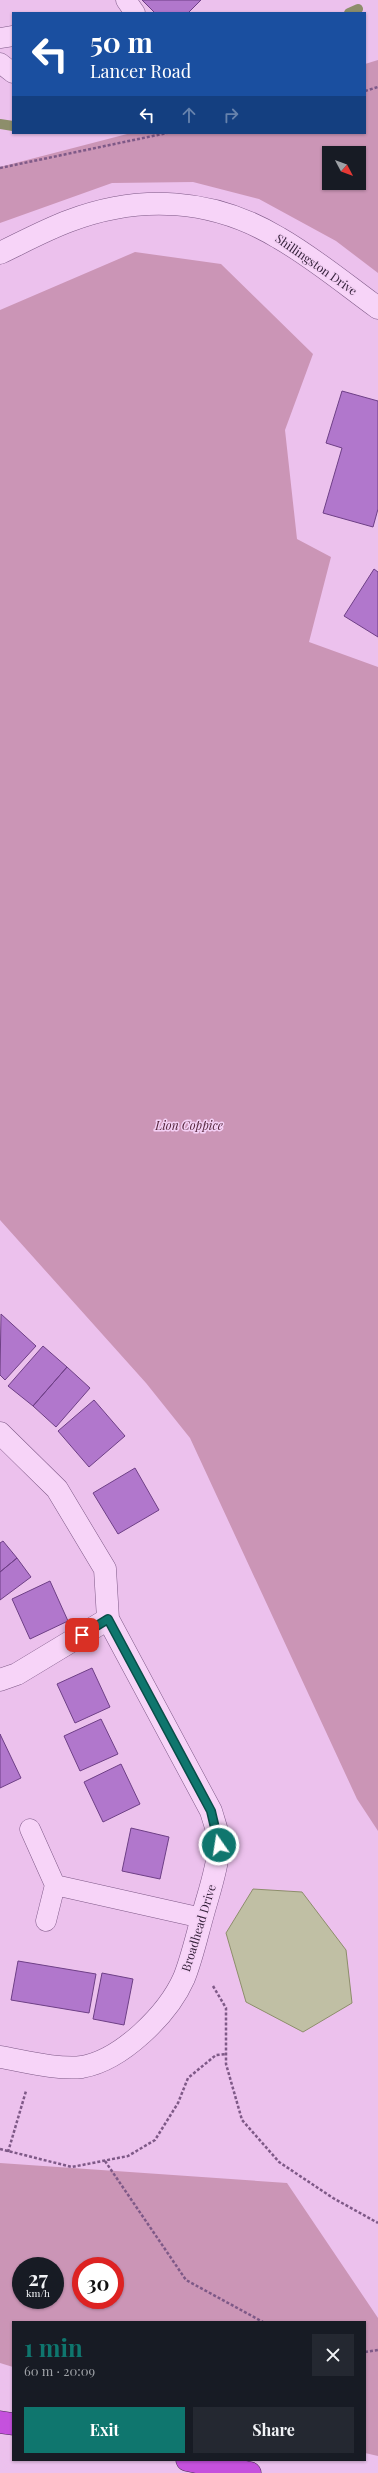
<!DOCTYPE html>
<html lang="en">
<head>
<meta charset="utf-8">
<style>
  :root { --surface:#171b24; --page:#242831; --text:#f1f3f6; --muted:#9ea1a6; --accent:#0f766e }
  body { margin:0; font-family:"Playfair Display",serif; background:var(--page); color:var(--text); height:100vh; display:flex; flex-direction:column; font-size:15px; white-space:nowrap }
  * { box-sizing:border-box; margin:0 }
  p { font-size:13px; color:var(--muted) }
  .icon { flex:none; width:22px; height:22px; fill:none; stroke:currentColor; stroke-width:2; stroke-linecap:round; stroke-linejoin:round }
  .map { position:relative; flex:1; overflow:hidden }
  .drawer { position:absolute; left:12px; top:2321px; width:354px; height:140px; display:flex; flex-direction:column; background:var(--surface); border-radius:0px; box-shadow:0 1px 3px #0004 }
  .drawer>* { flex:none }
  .hud { position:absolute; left:12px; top:12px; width:354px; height:122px; border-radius:0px; box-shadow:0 1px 3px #0004; background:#1a4fa0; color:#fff; overflow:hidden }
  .needle { width:26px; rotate:131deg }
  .buttons { position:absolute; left:322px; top:146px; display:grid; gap:8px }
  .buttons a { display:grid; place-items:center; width:44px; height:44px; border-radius:0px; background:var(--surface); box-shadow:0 1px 3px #0004; font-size:20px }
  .speed { position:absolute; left:12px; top:2257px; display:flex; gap:8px; font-size:20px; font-weight:700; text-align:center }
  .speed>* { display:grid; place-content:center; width:52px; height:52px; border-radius:50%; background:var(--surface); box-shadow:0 1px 3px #0004; line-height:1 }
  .speed small { font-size:10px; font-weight:400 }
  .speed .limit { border:6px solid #d22; background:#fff; color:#111 }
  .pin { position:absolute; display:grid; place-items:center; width:34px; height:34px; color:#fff; margin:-17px; border-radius:8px; box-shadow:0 2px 6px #0006 }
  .me { position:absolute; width:44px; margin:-22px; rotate:347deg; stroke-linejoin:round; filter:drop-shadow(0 0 3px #0008) }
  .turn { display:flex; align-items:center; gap:14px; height:84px; padding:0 12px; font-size:18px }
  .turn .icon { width:52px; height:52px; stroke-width:2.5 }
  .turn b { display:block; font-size:28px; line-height:34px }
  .lanes { display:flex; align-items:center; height:38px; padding:0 12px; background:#0003; justify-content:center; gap:20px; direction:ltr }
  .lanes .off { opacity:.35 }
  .round { display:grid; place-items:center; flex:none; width:42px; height:42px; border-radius:0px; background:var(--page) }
  .summary { display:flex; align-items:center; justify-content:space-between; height:68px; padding:0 12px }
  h1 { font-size:24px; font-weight:700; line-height:30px; color:var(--accent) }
  .cta { display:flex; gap:8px; margin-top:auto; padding:8px 12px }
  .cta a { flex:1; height:46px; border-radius:0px; background:var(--accent); color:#fff; font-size:16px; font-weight:700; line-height:46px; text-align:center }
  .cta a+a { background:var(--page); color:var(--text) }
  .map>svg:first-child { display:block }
</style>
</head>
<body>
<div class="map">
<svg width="378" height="2473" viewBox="0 0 378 2473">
  <rect width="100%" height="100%" fill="#ecc1ed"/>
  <!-- green -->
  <path fill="#cb95b6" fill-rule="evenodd" d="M378 60V273L336 241 259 199 193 182 112 183 0 223V167L131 133H365V64ZM329 153H359V183H329Z
    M135 252 221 264 313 354 285 430 297 539 331 557 309 642 378 667V1831L357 1799 190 1438 146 1383 0 1220V310Z
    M0 2163 287 2183 378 2318V2456L365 2453V2322H13V2367L0 2363ZM21 2266H55V2300H21ZM81 2266H115V2300H81Z"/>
  <!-- water -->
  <path fill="#c0bfa4" stroke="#8d8e6b" d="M253 1889 302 1892 346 1950 352 2003 303 2032 246 2002 226 1933Z"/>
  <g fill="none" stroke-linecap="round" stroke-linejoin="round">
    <!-- stream -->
    <path stroke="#8d8e6b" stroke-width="10" d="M349 13 358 9
      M0 124 13 126"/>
  </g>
  <!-- building -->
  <path fill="#b177cc" stroke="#6e3f86" d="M142 0H201L188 13H155Z
    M342 391 378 401V509L373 527 323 513 342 448 326 443Z
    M374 569 378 572V637L344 616Z
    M1 1314 36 1346 5 1380 0 1375Z
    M43 1346 67 1367 33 1406 8 1386Z
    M67 1367 90 1388 56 1427 33 1406Z
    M94 1400 125 1436 89 1467 58 1431Z
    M135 1468 159 1510 118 1534 93 1493Z
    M3 1541 17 1558 0 1572V1543Z
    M17 1558 31 1577 0 1600V1572Z
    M50 1581 68 1621 30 1639 12 1599Z
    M92 1668 110 1707 75 1723 57 1684Z
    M101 1719 118 1754 80 1771 64 1736Z
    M0 1734 21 1778 0 1788Z
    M121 1764 140 1804 103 1822 84 1782Z
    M131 1828 169 1837 160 1879 122 1871Z
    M18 1961 96 1974 89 2013 11 2000Z
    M102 1973 133 1979 124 2025 93 2019Z"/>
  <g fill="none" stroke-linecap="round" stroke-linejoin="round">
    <!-- lane casing -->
    <g stroke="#7e5987" stroke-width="21">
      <path id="lane" d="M126 0 135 13
        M0 38 13 36
        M0 63 13 73
        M30 1829 55 1885 46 1921
        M55 1885 202 1918"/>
    </g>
    <!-- street casing -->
    <g stroke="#7e5987" stroke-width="23">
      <path id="street" d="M0 253C23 242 45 230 69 221 140 194 213 198 279 238 314 258 345 284 378 308
        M0 1433 57 1489 105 1569 108 1619 211 1811C214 1822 220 1836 219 1847 217 1870 209 1892 203 1914 197 1935 192 1958 184 1978 168 2014 122 2060 82 2067 58 2070 24 2061 1 2057
        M0 1680 17 1674 108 1619"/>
    </g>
    <!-- highway casing -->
    <g stroke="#4a2d54" stroke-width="23">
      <path id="highway" d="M0 2422 13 2424
        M187 2460 250 2473"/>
    </g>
    <!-- path -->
    <path stroke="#7e5987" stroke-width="2.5" stroke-dasharray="3 2" stroke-linecap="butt" d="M365 91 378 87
      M0 168 167 133
      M213 1986 226 2008V2064L242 2120 279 2162 333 2198 378 2223
      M0 2149 72 2167 128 2156 155 2140 178 2103 188 2078 216 2055 226 2054
      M8 2152 26 2091
      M105 2161 186 2280 263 2322
      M365 2352 378 2350"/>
    <!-- lane -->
    <use href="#lane" stroke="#f7d4f8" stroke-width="20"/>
    <!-- street -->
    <use href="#street" stroke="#f7d4f8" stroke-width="22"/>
    <!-- highway -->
    <use href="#highway" stroke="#c551dd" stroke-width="22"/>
  </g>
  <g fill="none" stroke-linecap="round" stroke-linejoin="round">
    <!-- route casing -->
    <g stroke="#0a4d48" stroke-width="10">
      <path id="route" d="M82 1635 108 1619 211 1811 219 1845"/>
    </g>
    <!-- route -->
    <use href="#route" stroke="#0f766e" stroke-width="7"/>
  </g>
  <g text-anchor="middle" stroke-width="3" stroke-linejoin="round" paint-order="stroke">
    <!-- street labels -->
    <g font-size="12" fill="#301d36" stroke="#f4d0f5">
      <text transform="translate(316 265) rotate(35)" y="4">Shillingston Drive</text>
      <text transform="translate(199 1928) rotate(-73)" y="4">Broadhead Drive</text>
    </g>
    <!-- park labels -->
    <g font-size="12" font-style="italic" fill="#53243a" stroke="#f4d0f5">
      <text x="189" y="1130">Lion Coppice</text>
    </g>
  </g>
</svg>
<div class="buttons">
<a><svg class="needle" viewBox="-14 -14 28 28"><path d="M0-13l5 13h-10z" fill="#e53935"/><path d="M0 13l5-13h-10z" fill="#9ea1a6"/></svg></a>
</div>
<div class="speed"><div>27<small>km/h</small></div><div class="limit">30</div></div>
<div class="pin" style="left:82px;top:1635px;background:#d93025"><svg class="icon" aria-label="arrive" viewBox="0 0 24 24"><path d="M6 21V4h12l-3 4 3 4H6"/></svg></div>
<svg class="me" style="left:219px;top:1845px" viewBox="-20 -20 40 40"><circle r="17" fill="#0f766e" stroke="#fff" stroke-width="3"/><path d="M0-11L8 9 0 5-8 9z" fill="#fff"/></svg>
<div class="hud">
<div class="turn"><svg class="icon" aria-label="left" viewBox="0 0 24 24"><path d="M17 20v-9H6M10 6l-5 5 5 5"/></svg><div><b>50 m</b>Lancer Road</div></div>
<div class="lanes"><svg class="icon" aria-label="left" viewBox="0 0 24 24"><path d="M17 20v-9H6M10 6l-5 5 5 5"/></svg><svg class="icon off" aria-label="ahead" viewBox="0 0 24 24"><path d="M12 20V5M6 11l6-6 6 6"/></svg><svg class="icon off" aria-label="right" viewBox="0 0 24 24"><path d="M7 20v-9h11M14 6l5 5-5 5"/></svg></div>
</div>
<section class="drawer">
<div class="summary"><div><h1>1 min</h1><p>60 m · 20:09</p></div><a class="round"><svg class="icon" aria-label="close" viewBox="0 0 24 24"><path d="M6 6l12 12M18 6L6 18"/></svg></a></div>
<div class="cta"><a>Exit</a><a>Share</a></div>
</section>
</div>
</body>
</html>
